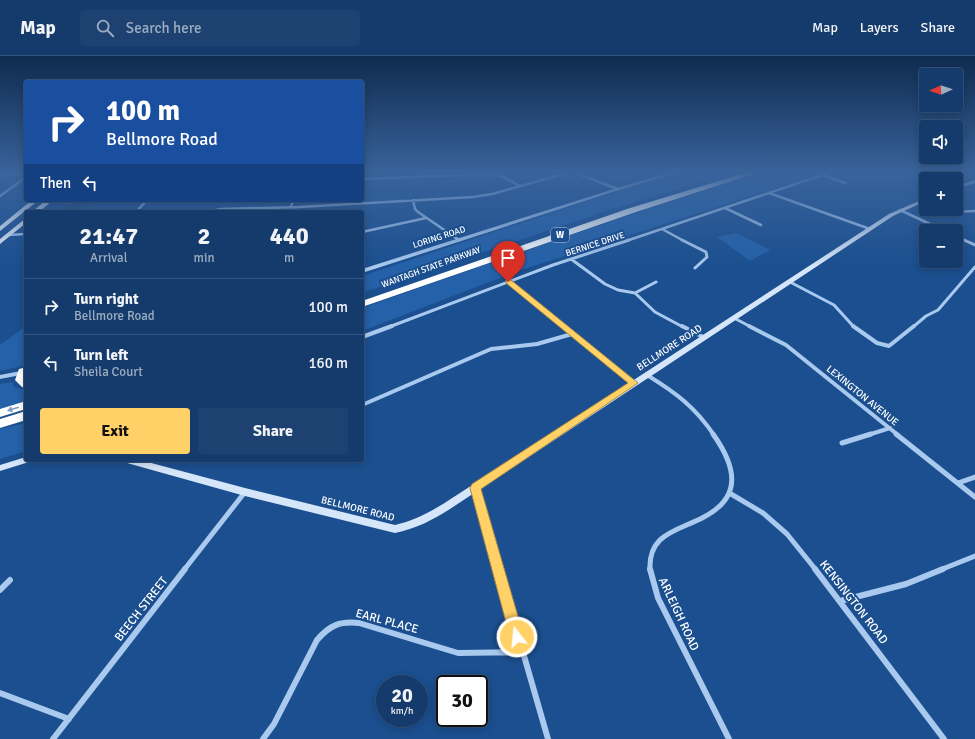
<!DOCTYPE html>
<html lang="en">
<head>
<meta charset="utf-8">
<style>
  :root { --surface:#143b6b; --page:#1d4271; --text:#f1f3f6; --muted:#9dadc1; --line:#33557e; --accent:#ffd166 }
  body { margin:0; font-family:Signika,sans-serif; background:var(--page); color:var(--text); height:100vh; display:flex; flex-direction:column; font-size:15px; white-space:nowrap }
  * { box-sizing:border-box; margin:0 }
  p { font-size:13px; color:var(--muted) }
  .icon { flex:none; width:22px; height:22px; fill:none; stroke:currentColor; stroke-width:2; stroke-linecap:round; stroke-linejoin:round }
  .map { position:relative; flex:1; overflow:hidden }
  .panel { position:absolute; left:24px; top:154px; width:340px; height:252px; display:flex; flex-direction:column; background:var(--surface); border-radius:4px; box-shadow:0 2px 10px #0003,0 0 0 1px var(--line) }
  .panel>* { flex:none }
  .guide { position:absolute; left:24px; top:24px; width:340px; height:122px; border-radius:4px; box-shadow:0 2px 10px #0003,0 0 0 1px var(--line); background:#1a4fa0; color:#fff; overflow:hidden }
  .needle { width:26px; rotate:267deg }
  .buttons { position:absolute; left:919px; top:12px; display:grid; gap:8px }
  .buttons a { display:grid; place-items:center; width:44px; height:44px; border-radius:4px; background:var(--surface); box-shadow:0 2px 10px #0003,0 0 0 1px var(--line); font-size:20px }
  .speed { position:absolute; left:376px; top:619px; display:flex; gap:8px; font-size:20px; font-weight:700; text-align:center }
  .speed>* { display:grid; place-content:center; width:52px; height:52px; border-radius:50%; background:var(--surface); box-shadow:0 2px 10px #0003,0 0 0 1px var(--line); line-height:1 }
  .speed small { font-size:10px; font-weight:400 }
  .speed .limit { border:2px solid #111; border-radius:6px; background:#fff; color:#111 }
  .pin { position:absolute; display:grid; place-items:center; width:34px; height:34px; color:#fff; margin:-41px -17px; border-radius:50% 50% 50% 0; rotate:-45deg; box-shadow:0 0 4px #0007 }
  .pin .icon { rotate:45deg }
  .me { position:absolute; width:44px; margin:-22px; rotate:344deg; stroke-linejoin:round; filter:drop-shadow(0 0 3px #0008) }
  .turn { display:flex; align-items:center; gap:14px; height:84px; padding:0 16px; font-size:18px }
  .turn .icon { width:52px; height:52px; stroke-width:2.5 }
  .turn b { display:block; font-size:28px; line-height:34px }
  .then { display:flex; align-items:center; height:38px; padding:0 16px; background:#0003; gap:8px; font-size:15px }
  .eta { display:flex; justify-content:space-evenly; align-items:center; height:68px; text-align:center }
  .eta b { font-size:24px; font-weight:700; line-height:28px }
  .primary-button { display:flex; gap:8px; margin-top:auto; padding:8px 16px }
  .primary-button a { flex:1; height:46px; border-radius:4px; background:var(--accent); color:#111; font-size:16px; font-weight:700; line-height:46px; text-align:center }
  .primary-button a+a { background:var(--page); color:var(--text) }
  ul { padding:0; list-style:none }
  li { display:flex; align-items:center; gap:12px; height:56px; padding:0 16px; border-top:1px solid var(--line) }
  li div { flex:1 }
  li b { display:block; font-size:15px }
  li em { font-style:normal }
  header { display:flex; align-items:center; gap:24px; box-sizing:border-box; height:56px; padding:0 20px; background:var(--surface); border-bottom:1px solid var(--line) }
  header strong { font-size:19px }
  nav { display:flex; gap:22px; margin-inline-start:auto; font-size:14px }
  .search { width:280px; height:36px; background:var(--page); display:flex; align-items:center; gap:10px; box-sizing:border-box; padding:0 14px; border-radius:4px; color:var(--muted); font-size:15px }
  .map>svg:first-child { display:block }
</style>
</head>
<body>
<header>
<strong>Map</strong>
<div class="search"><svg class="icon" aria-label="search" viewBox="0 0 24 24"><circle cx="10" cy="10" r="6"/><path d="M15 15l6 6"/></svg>Search here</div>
<nav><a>Map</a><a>Layers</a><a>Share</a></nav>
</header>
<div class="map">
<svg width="975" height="683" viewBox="0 0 975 683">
  <rect width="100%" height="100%" fill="#1b4f8f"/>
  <!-- green -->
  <path fill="#2461a8" d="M687 115H737L612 153 362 237V220L621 134Z
    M769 115H828L515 216 362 275V252C497 205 631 156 769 115Z
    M736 177 770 194 750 205 717 181Z
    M26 270V309L0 315V289Z
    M12 326 14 331 26 334V347L0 354V328Z
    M26 367V395L0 403V373Z"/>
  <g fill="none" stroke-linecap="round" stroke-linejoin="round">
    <!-- minor-far4 -->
    <path stroke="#a9c9ee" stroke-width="2.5" d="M572 116 618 133
      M0 117 26 119
      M823 119 845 127
      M362 123 486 118 501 120 520 130
      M769 137 870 173
      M0 140 26 121
      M413 144 415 153 418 156 459 184
      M291 151 293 144
      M725 152 761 169
      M900 154 945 175
      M136 156 147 144
      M205 156 221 153 299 151 473 141 492 138 574 115
      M950 156 975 155
      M662 173 684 185
      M362 176 426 162
      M8 179 26 178
      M956 180 966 185
      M626 185 834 115"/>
    <!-- minor-far3 -->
    <path stroke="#a9c9ee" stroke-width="3" d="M682 184 706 196 707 201 695 212
      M964 184 975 189
      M571 203 605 228 618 234 635 237 655 256 683 271
      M508 226 564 271
      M790 226 834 249 854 271
      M635 237 656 226
      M734 262 751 271
      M389 271 553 209 629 184
      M913 271 926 260 938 254 975 211"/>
    <!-- minor-far2 -->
    <path stroke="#a9c9ee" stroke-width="4" d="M563 270 634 327
      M682 270 703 281
      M749 270 786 289 898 379
      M853 270 877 287 889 290 914 270
      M362 281 392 270
      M647 319C676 337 694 350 714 379
      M362 349 491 293 537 288 572 278
      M868 379 890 372"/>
    <!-- minor-far1 -->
    <path stroke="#a9c9ee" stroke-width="5" d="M896 378 975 441
      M842 387 871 378
      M958 427 975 421
      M475 432 499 514
      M731 438 763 457 787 478 816 514
      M184 514 245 436
      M650 514C648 477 678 475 704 461 744 440 735 409 713 378
      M940 514 975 500"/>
    <!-- minor -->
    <path stroke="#a9c9ee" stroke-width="6" d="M499 513 548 683
      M650 513 658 542 729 683
      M815 513 944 683
      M0 534 10 524
      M840 545 906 528 943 513
      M0 637 69 663
      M53 683 185 513
      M263 683 274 668 317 584C330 569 340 565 359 567L458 597 521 596"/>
    <!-- tertiary -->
    <path fill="#a9c9ee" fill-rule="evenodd" d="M676 115H684L619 134 362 217V213L617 132Z
      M26 314V318L0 323V319Z"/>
    <!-- secondary -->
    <path fill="#d6e6fa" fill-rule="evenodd" d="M975 124V127L956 133V130Z
      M926 142V145L893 160 450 453C433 464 415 473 395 477L245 440 127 407 124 406 122 404H140L245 432 395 469C413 465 428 457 443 448L889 158Z
      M26 401V404H31L29 406 0 415V409Z"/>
    <!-- primary -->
    <path fill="#f0f6ff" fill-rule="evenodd" d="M32 144H39L0 175V170Z
      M46 144H53L39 156H32Z
      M26 162V167L0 188V183Z"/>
    <!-- motorway -->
    <path fill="#fff" fill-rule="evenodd" d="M752 115H763L636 156 362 251V245L630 152Z
      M23 312 26 313V332L22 331 15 324 19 313Z
      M26 345V353L0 361V353Z
      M26 355V364L0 372V363Z"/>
  </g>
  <!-- shaded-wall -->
  <path fill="#1d4779" d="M84 144H92L83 153 66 155 63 149Z"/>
  <!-- building -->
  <path fill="#2a66ad" stroke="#1d4779" d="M69 144H84L80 147 63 149Z"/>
  <!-- one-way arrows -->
  <defs><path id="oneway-solid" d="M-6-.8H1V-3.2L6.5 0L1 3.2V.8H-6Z"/></defs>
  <use fill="#829ec1" href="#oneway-solid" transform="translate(13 353) rotate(163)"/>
  <!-- sky -->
  <linearGradient id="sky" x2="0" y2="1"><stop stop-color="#0f2b4f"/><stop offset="0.55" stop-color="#39639b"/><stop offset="1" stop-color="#39639b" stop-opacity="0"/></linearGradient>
  <rect width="975" height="211" fill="url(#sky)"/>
  <!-- route -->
  <path fill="#ffd166" stroke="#a68842" d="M506 224H511L638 327 481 433 524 581 522 586 517 588 512 586 510 581 470 432 472 428 628 327 506 227Z"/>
  <g text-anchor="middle" stroke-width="4" stroke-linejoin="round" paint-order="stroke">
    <!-- shield labels -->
    <rect fill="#1b4f8f" stroke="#bbcadd" stroke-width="1" x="551" y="172" width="18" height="14" rx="3"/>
    <g font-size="9" font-weight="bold" fill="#fff">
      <text x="560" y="182">W</text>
    </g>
    <!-- far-street labels -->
    <g font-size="9" fill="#fff" stroke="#1b4f8f">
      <text transform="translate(439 181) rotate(-18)" y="3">LORING ROAD</text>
      <text transform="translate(595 188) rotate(-18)" y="3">BERNICE DRIVE</text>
      <text transform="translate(431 211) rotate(-20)" y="3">WANTAGH STATE PARKWAY</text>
    </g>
    <!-- street labels -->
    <g font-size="10" fill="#fff" stroke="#1b4f8f">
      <text transform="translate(669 291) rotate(-33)" y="4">BELLMORE ROAD</text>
      <text transform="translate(863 339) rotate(39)" y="4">LEXINGTON AVENUE</text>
      <text transform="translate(358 452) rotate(14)" y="4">BELLMORE ROAD</text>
    </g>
    <!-- near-street labels -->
    <g font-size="12" fill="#fff" stroke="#1b4f8f">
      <text transform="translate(854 546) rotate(52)" y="4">KENSINGTON ROAD</text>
      <text transform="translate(141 553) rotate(-52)" y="4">BEECH STREET</text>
      <text transform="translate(679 558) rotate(65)" y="4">ARLEIGH ROAD</text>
      <text transform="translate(387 565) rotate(15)" y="4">EARL PLACE</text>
    </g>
  </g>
</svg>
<div class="buttons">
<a><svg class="needle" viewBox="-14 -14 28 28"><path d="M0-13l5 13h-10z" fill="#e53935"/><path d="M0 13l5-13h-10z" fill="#9dadc1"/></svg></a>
<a><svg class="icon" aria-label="sound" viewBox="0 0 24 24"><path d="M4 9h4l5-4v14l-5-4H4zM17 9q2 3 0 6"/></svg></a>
<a>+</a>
<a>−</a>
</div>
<div class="speed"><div>20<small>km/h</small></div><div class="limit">30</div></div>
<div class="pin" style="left:508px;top:226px;background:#d93025"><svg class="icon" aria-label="arrive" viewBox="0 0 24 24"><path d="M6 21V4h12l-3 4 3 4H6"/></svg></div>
<svg class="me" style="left:517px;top:581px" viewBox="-20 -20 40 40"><circle r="17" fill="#ffd166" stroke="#fff" stroke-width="3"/><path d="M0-11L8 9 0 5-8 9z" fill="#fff"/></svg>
<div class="guide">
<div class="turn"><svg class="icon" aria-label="right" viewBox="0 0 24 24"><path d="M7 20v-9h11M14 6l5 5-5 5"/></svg><div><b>100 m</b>Bellmore Road</div></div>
<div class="then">Then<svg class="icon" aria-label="left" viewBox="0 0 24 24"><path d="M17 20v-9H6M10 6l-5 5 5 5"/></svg></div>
</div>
<section class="panel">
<div class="eta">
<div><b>21:47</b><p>Arrival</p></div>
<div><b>2</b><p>min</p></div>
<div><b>440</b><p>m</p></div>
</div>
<ul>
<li><svg class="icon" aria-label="right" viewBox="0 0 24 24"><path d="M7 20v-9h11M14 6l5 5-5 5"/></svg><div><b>Turn right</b><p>Bellmore Road</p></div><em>100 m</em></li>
<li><svg class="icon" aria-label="left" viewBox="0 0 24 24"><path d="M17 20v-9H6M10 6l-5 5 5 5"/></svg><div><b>Turn left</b><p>Sheila Court</p></div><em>160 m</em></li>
</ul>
<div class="primary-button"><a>Exit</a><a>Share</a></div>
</section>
</div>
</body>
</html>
